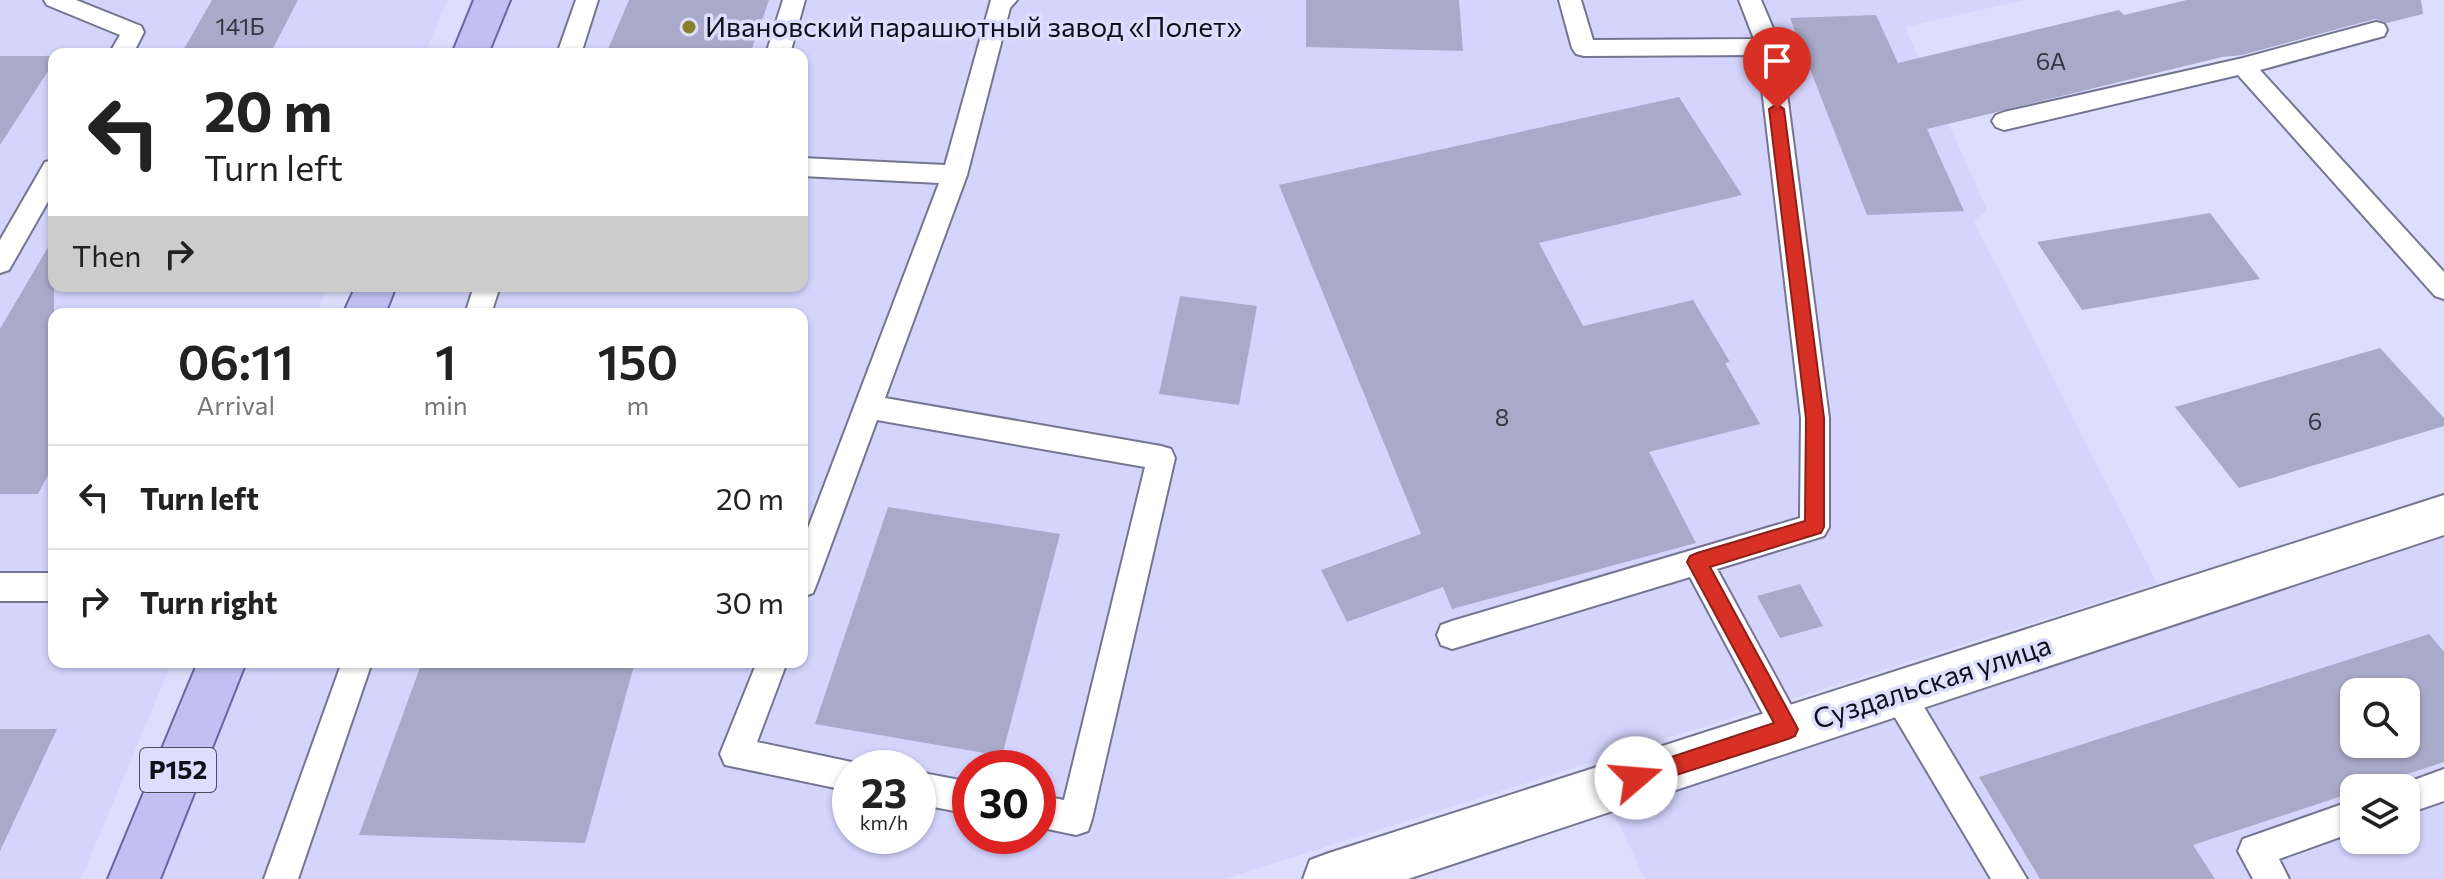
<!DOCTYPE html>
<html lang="en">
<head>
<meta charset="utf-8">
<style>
  :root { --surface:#fff; --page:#f2f2f2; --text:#222; --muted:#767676; --line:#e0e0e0 }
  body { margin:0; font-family:Commissioner,sans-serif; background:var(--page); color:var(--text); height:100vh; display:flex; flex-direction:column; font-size:30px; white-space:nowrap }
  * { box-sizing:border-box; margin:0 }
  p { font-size:26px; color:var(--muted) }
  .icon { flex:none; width:44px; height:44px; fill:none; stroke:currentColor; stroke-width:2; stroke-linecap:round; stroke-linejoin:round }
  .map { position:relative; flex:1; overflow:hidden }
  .drawer { position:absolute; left:48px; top:308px; width:760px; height:360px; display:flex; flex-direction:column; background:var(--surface); border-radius:16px; box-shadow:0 2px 6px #0004 }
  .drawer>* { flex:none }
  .top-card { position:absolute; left:48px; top:48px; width:760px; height:244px; border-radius:16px; box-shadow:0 2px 6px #0004; background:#fff; color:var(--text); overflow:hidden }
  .fabs { position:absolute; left:2340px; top:678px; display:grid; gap:16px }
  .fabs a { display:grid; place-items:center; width:80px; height:80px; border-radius:16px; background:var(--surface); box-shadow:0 2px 6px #0004; font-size:40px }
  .speed { position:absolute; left:832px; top:750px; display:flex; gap:16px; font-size:40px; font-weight:700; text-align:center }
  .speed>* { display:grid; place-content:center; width:104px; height:104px; border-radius:50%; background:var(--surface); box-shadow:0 2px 6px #0004; line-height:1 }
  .speed small { font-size:20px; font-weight:400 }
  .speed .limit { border:12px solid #d22; background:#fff; color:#111 }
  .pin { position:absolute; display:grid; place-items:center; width:68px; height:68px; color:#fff; margin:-82px -34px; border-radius:50% 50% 50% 0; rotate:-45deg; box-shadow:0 0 8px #0007 }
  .pin .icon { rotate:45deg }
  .me { position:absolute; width:88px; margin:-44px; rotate:72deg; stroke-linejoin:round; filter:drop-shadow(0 0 6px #0008) }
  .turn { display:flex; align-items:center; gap:28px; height:168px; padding:0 24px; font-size:36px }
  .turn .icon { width:104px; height:104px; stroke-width:2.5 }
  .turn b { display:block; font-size:56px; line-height:68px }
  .then { display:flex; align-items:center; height:76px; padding:0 24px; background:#0003; gap:16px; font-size:30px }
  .eta { display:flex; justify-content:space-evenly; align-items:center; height:136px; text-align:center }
  .eta b { font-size:48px; font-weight:600; line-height:56px }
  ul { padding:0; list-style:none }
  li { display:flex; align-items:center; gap:24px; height:104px; padding:0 24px; border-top:2px solid var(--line) }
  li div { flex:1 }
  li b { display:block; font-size:30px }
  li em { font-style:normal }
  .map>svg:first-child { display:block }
</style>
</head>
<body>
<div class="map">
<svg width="2444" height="879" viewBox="0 0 2444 879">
  <rect width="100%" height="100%" fill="#ddddfe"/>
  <!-- built -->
  <path fill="#d5d4fd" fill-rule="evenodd" d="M0 0H447L425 54H54V286H328L317 314H54V662H172L81 879H0Z
    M505 0H2025L1905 27 1987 210 1974 222 2157 583 1224 879H159L241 662H802V314H379L390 286H802V54H483ZM850 768H918V836H850ZM970 768H1038V836H970Z
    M2444 526V879H1645L1612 809ZM2354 692H2406V744H2354ZM2354 788H2406V840H2354Z"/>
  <!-- building -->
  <path fill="#a9a9c9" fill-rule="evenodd" d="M212 0H298L270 54H181Z
    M629 0H769L750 54H606Z
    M1306 0H1459L1463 51 1306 47Z
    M2187 0H2421L2423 14 2387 23 2375 19 2242 55 2222 57 1927 129 1964 211 1867 215 1790 18 1876 15 1898 63 2119 10 2124 15Z
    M0 56H54V62L0 145Z
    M1679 97 1742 195 1539 243 1583 326 1693 300 1730 362 1725 363 1760 424 1649 452 1696 543 1452 609 1443 587 1347 622 1321 570 1421 534 1279 185Z
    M2210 213 2260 279 2082 310 2037 242Z
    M54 237V464L38 494H0V329Z
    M1180 296 1257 306 1239 405 1159 394Z
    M2380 348 2444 418V426L2239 488 2175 407Z
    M888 507 1060 534 1002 756 815 724Z
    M1800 584 1823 626 1780 638 1757 596Z
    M2429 634 2444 652V762L2365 788H2354V792L2193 845 2215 879H2040L1979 777ZM2354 692H2406V744H2354Z
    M422 662H635L585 843 359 835Z
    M0 729H57L0 851Z"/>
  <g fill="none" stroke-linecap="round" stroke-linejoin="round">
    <!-- lane casing -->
    <g stroke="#757592" stroke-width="4">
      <path id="lane" d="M44 0H76L141 26 144 32 133 54H109L120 35 47 5Z
        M576 0H598L581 54H557Z
        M783 0H805L790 54H766Z
        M991 0H1017L1010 8 967 175 885 398 1161 446 1171 449 1175 458 1092 819 1088 831 1076 835 1038 827V795L1064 800 1145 467 877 420 817 583 813 593 802 597V544L939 183 802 176V158L945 165Z
        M1559 0H1581L1593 40 1754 39 1739 0H1761L1781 47 1829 418V527L1824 536 1717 569 1804 729 1799 740 1788 744 1777 740 1690 577 1452 649 1441 645 1437 635 1441 625 1452 621 1800 518 1801 418 1758 55 1584 56 1576 54 1572 48Z
        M2376 22 2384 24 2387 30 2384 36 2260 70 2444 272V299L2435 296 2238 75 2004 130 1996 127 1992 121 1996 115 2004 112 2243 58Z
        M54 160V191L9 270 0 273V240L45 162Z
        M474 286H500L491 314H465Z
        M0 573H54V601H0Z
        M342 662H372L298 879H264Z
        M757 662H787L757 742 861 764 863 768H850V791L725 765 720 754Z
        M1898 678 1909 682 2027 879H1991L1887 704 1882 693 1887 682Z
        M2444 769V801L2406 814V788L2395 787Z
        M918 772 970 782V814L918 804Z
        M2354 800V832L2279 859 2289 879H2253L2238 851 2243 839Z"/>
    </g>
    <!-- street casing -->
    <g stroke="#757592" stroke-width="4">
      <path id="street" d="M2444 495V535L1408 879H1303L1310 860 1329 853Z"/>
    </g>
    <!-- primary casing -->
    <g stroke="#6965a2" stroke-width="4">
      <path id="primary" d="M474 0H510L488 54H452Z
        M356 286H396L385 314H343Z
        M198 662H246L160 879H108Z"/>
    </g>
    <!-- lane -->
    <use href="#lane" fill="#fff" fill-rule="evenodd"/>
    <!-- street -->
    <use href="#street" fill="#fff" fill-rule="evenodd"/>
    <!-- primary -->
    <use href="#primary" fill="#c2bff3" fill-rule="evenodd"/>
  </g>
  <!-- route -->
  <path fill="#d93025" stroke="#8d1f18" stroke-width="2" d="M1777 104 1784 109 1824 418V527L1821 533 1814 535 1710 567 1798 729 1795 736 1788 739 1636 788 1629 785 1626 778 1629 771 1774 723 1687 562 1690 556 1697 553 1805 521 1806 418 1769 109Z"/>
  <!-- markers -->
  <circle fill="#888129" stroke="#ddddfe" stroke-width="3" cx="689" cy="27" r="8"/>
  <g text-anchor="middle" stroke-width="7" stroke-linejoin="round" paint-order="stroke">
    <!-- number labels -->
    <g font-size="24" fill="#363645">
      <text x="240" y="35">141Б</text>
      <text x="2051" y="70">6А</text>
      <text x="1502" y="426">8</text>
      <text x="2315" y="430">6</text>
    </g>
    <!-- shield labels -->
    <rect fill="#ddddfe" stroke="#4d4d5e" stroke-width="2" x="140" y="748" width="76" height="44" rx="6"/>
    <g font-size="26" font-weight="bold" fill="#0f0f19">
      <text x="178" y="779">Р152</text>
    </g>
    <!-- poi labels -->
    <g font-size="28" fill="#0f0f19" stroke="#ddddfe" text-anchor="start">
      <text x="705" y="37">Ивановский парашютный завод «Полет»</text>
    </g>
    <!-- street labels -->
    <g font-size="28" fill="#0f0f19" stroke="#ddddfe">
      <text transform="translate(1932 682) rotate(-18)" y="10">Суздальская улица</text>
    </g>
  </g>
</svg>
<div class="fabs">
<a><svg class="icon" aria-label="search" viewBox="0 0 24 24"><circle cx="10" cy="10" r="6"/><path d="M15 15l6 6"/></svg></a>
<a><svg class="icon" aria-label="layers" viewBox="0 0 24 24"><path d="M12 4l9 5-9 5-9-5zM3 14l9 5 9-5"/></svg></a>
</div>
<div class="speed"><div>23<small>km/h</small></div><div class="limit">30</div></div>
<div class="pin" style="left:1777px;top:109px;background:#d93025"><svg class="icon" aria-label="arrive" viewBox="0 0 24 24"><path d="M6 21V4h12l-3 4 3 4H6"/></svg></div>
<svg class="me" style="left:1636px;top:778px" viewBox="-20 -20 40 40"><circle r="19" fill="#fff"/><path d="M0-13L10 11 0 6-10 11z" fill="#d93025"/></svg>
<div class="top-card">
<div class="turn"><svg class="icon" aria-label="left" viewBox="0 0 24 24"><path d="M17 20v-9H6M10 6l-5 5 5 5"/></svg><div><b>20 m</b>Turn left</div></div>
<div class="then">Then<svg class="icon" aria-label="right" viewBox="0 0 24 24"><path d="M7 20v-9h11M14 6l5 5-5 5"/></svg></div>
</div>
<section class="drawer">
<div class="eta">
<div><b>06:11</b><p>Arrival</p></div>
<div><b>1</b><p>min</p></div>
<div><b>150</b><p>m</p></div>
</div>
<ul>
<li><svg class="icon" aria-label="left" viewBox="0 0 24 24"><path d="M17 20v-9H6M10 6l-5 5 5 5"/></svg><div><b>Turn left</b></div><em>20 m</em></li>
<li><svg class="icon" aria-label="right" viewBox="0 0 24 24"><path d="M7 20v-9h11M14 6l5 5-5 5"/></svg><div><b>Turn right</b></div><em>30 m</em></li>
</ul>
</section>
</div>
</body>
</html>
